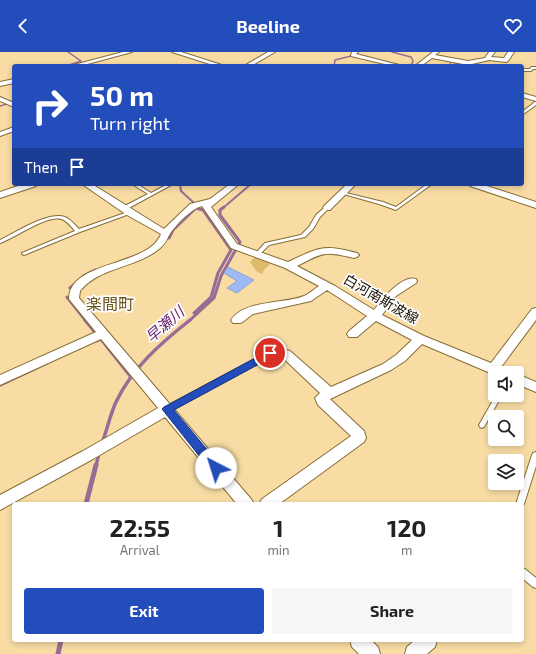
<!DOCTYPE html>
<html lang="en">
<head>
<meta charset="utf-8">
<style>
  :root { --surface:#fff; --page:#f6f6f6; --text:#222; --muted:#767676; --accent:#244dbc }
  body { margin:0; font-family:"Exo 2","Noto Sans JP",sans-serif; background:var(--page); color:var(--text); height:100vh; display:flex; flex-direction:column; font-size:15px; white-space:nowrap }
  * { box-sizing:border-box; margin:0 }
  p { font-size:13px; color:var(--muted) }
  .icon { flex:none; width:22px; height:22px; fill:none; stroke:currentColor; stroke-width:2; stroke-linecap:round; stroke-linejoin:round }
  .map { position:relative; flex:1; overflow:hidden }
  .panel { position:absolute; left:12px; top:450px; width:512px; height:140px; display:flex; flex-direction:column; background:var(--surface); border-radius:4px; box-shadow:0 2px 6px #0003 }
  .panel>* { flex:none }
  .guide { position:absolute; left:12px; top:12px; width:512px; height:122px; border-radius:4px; box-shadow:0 2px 6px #0003; background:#244dbc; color:#fff; overflow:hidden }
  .tools { position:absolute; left:488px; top:314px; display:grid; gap:8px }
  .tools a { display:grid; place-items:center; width:36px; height:36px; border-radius:4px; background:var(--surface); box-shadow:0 2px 6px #0003; font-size:20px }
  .pin { position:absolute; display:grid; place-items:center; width:34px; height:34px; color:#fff; margin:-17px; border:2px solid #fff; border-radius:50%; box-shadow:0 1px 4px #0007 }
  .me { position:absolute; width:44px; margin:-22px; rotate:320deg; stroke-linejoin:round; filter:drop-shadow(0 0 3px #0008) }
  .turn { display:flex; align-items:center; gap:14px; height:84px; padding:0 12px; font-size:18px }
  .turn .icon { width:52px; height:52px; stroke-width:2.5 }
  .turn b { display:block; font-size:28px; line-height:34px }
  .then { display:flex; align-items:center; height:38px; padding:0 12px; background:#0003; gap:8px; font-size:15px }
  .eta { display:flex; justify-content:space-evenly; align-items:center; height:68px; text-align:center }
  .eta b { font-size:24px; font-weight:700; line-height:28px }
  .primary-button { display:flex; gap:8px; margin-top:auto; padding:8px 12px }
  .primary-button a { flex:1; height:46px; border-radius:4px; background:var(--accent); color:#fff; font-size:16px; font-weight:700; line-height:46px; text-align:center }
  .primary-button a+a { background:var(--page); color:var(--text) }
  header { display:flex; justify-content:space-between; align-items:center; height:52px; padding:0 12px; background:var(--accent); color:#fff; font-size:18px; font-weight:700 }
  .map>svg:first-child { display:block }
</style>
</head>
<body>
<header><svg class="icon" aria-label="back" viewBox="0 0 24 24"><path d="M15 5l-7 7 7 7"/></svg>Beeline<svg class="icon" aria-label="heart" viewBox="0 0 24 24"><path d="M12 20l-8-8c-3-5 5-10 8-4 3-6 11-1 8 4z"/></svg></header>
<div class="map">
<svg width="536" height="602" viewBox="0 0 536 602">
  <rect width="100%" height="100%" fill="#f8dca4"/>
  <!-- green -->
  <path fill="#e0ba6b" d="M256 204 272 210 263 219V222L257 220 250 210Z"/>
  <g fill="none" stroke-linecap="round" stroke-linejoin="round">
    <!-- stream-far4 -->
    <path stroke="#996c95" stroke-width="1.5" d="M392 0 411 5 413 9 411 14
      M66 14 81 9 68 0
      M334 14 335 8 351 4
      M0 54 7 52"/>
    <!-- stream-far3 -->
    <path stroke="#996c95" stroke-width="2" d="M180 132 181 139 194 151
      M223 156 251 132"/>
    <!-- stream-far2 -->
    <path stroke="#996c95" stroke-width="3" d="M169 186 173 178 196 156 203 158 231 198 218 221 211 245 194 261 197 262
      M70 236 85 223 95 218
      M67 245 86 269
      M189 269 214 246 221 224 240 190 220 163V158L224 155"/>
    <!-- stream-far1 -->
    <path stroke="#996c95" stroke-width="3.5" d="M85 268 94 279
      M96 289 101 287 131 325
      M0 333 47 311
      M102 391C107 378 110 363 116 350 132 316 161 291 190 268
      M96 414 99 401"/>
    <!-- stream -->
    <path stroke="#996c95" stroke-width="5" d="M86 452 96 413
      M58 602 61 588"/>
  </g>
  <!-- building -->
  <path fill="#9ebaf4" stroke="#8ca4d6" d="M228 215 254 228 237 241 227 236 237 229 224 221Z"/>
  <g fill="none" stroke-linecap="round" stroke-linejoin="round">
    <!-- lane casing -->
    <g stroke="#866d37" stroke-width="2">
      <path id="lane" d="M451 11 461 13 462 14 450 13Z
        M531 15H536V17H533L531 19H522V17H530Z
        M535 50H536V53L522 63V60Z
        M132 132H137L151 141 168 132H173L125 158H121V156L148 142Z
        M427 132H432L396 158 379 152 340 141 342 140 383 150 396 155Z
        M325 155 329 156 320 165 313 177 305 185 269 193 259 203H257L255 202 265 191 301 183 309 175 316 163Z
        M128 160H130L132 161 80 180 24 203 22 202V201L75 179C71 174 66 168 61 167 46 163 15 186 0 191V188C15 181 48 159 65 165 70 167 75 173 79 177Z
        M270 299 272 300 273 301 272 302 169 359 167 360 165 359 164 357 165 355Z
        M496 343H502L484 375 482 376 480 375 479 373Z
        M536 400V414L524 452 522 455V452H516L532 403 533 401Z
        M522 516 525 517 536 526V536L533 535 522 526Z"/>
    </g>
    <!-- street casing -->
    <g stroke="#866d37" stroke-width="2">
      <path id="street" d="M123 0H132L80 14H70Z
        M172 0H181L225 14H216Z
        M268 0H275L251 14H244Z
        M352 0H358L356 2 403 14H393L351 4Z
        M433 0H439L435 3 468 9 485 6 489 0H495L491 5 504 6 508 0H514L508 9 506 10 489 8 468 13 432 6 421 14H415Z
        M14 27V31L0 34V30Z
        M522 41 536 45V49L522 45Z
        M0 45 14 51V55L0 49Z
        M14 75V79L0 84V80Z
        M24 132H37L36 134 0 146V140Z
        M82 132H92L164 177 190 152 210 147 230 132H239L211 155 237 192 288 210C320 195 323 192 357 201L359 203 357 205 354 206C324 199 324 200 297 214L335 234 374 258C382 248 401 223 416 227L417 229 416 231 396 244 382 263 424 284 491 311 532 257 536 256V268L501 315 507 318 509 321H495V323L422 292 405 309 391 318 330 347 364 379 366 386 364 390 279 452H259L262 447 351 384 318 353 315 346 320 341 282 305 280 302 282 299 286 298 290 299 331 335 383 312 396 303 412 288 376 269 357 285H349L347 282 349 279 367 264 327 238 311 249 253 262 241 271H233L231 268C244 248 284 252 304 244 309 242 314 237 319 234L285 216 231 196 202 154C191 157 178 171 171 180 167 186 166 192 159 197 136 216 99 215 80 239L79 246 251 447 254 452H237L165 365 93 407 0 458V443L83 399 158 356 101 287 0 333V323L96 280 69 247C69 208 149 215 161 182L127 163Z
        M347 132H356L330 158H324L323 156 324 154Z
        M469 132H481L536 150V156L470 134Z
        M517 322 536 330V340L517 332Z
        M350 588H371L378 595 380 602H359L352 595Z
        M415 588H437L435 595 427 602H405L407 595Z"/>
    </g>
    <!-- lane -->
    <use href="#lane" fill="#fff" fill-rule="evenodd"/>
    <!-- street -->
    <use href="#street" fill="#fff" fill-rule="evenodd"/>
  </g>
  <!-- route -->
  <path fill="#244dbc" stroke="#17327a" d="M270 298 275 301 274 304 174 358 220 413 222 416 220 420 216 421 212 420 162 357 164 355Z"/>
  <g text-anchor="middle" stroke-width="3.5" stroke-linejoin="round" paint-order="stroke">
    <!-- street labels -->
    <g font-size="14" fill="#160d00" stroke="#fff">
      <text transform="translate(381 247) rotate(30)" y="5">白河南斯波線</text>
    </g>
    <!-- water labels -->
    <g font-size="15" font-style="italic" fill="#6b2470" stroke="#fff">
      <text transform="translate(165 273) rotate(-41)" y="5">早瀬川</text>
    </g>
    <!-- quarter labels -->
    <g font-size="16" fill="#6b531c" stroke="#fff">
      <text x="110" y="258">楽間町</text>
    </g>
  </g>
</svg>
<div class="tools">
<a><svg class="icon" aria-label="sound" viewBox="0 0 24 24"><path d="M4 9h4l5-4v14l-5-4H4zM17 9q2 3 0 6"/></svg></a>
<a><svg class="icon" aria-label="search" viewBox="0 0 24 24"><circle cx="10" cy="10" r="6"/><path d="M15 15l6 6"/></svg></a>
<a><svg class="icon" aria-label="layers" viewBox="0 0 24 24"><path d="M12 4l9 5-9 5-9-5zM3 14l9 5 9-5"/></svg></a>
</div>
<div class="pin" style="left:270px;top:301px;background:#d93025"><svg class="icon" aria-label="arrive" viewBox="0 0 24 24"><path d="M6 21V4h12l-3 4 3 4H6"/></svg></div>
<svg class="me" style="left:216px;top:416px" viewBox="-20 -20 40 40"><circle r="19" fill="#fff"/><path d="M0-13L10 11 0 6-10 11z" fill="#244dbc"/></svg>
<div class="guide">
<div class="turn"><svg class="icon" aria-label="right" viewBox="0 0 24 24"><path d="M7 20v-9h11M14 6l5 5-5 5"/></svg><div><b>50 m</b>Turn right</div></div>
<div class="then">Then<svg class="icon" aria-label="arrive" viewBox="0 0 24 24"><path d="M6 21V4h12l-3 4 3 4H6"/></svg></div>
</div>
<section class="panel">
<div class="eta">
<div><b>22:55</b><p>Arrival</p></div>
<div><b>1</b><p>min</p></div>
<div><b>120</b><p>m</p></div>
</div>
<div class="primary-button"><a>Exit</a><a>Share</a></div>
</section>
</div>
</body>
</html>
